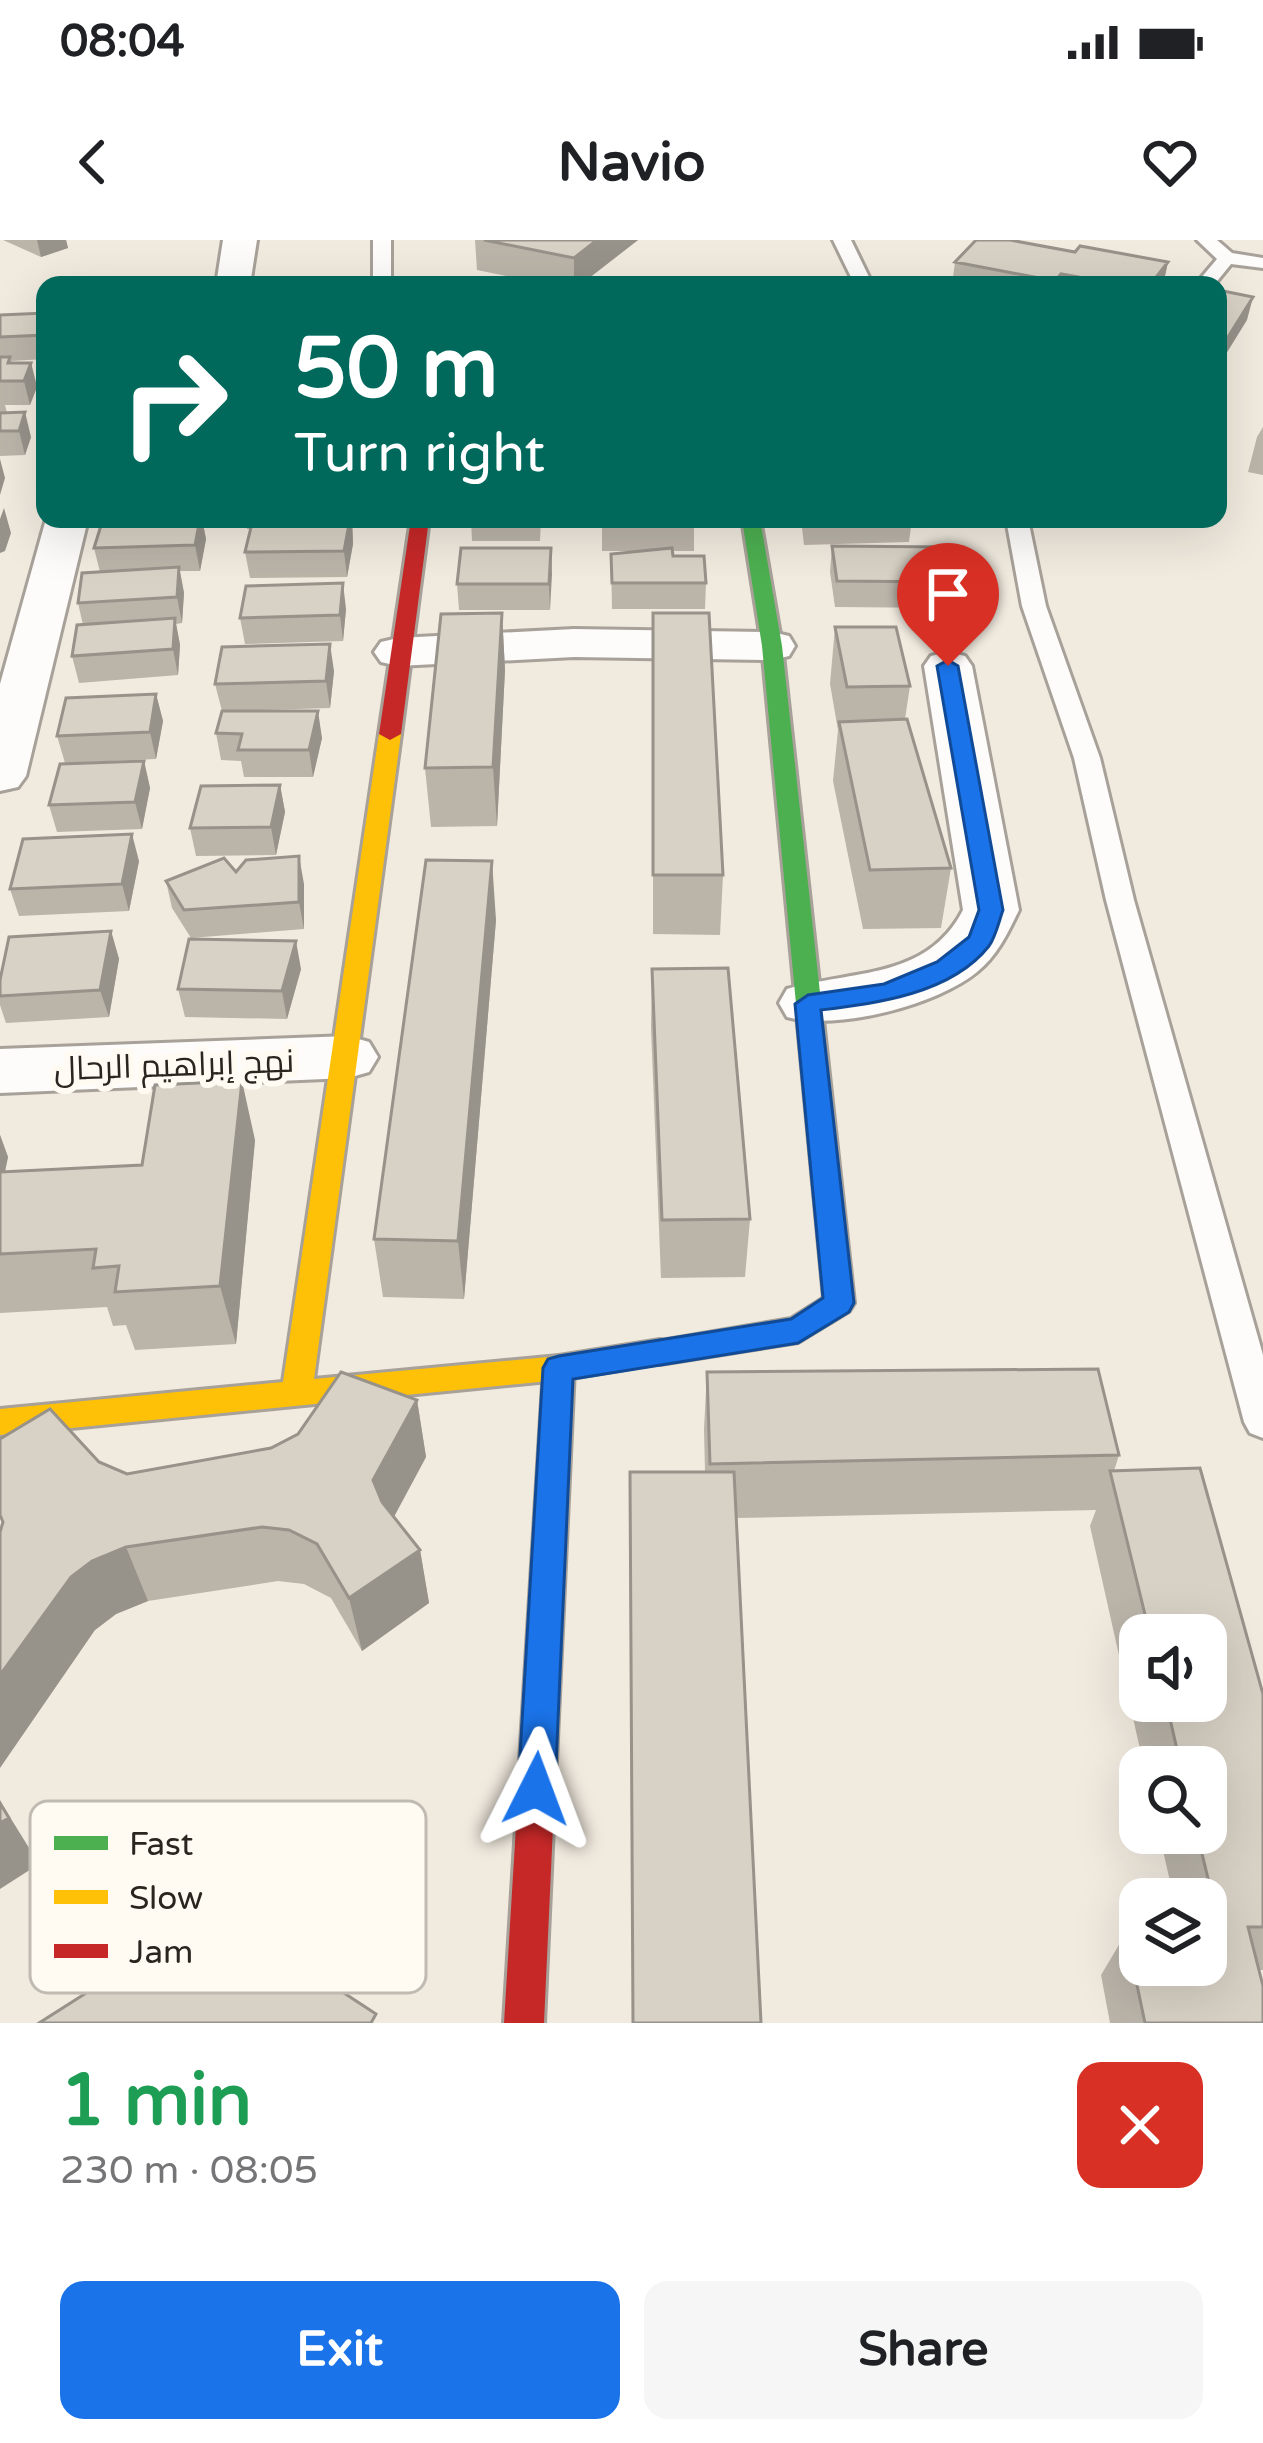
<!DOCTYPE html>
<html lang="en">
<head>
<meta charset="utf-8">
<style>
  :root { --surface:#fff; --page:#f6f6f6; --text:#202124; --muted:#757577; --accent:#1a73e8 }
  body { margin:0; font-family:"Varela Round",Cairo,sans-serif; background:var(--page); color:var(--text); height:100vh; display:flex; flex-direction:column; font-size:45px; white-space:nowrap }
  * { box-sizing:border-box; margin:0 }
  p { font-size:39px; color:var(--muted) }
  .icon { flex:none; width:66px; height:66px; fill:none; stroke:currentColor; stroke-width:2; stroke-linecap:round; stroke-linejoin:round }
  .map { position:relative; height:1783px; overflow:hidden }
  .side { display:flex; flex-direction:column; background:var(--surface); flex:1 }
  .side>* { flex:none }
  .guide { position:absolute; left:36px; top:36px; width:1191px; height:252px; border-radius:24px; box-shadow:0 12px 48px #0002; background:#00695c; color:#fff; overflow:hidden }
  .fabs { position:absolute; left:1119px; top:1374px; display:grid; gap:24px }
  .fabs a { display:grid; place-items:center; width:108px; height:108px; border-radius:24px; background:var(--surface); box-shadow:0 12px 48px #0002; font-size:60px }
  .pin { position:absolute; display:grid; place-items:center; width:102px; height:102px; color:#fff; margin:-123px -51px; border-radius:50% 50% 50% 0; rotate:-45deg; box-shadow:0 0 12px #0007 }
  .pin .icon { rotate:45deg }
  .me { position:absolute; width:132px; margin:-66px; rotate:3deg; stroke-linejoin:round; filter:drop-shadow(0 0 9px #0008) }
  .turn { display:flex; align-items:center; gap:42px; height:252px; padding:0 60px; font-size:54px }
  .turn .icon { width:156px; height:156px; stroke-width:2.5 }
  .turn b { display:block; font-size:84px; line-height:102px }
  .round { display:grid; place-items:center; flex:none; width:126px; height:126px; border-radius:24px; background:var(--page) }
  .head { display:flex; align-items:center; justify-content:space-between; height:204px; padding:0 60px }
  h1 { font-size:72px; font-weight:700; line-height:90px; color:#1e9e55 }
  .cta { display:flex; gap:24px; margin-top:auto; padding:24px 60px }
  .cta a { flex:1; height:138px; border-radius:24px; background:var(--accent); color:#fff; font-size:48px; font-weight:700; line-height:138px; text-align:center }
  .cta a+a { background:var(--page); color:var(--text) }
  .status { display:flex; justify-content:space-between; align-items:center; height:84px; padding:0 60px; background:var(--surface); direction:ltr }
  .status svg { height:33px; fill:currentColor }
  header { display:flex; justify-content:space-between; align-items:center; height:156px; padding:0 60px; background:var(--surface); font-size:54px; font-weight:700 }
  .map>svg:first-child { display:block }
</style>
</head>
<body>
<div class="status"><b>08:04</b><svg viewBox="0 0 49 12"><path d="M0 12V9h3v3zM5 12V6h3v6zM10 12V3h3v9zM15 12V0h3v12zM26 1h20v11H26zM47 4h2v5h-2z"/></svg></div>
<header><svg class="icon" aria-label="back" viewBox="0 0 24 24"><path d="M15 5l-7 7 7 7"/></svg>Navio<svg class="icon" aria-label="heart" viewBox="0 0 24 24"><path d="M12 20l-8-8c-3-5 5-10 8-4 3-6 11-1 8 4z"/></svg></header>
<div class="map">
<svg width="1263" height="1783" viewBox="0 0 1263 1783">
  <rect width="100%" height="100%" fill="#f1eadf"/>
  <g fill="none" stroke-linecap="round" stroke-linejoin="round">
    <!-- lane casing -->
    <g stroke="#a7a199" stroke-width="6">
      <path id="lane" d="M373 0H391V45H373Z
        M833 0H851L869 37 865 45H847L851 37Z
        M1197 0H1217L1232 13 1263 18V28L1231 24 1214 45H1195L1217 19Z
        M1006 279H1028L1046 366 1100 518 1134 660 1263 1115V1198L1250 1193 1244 1182 1106 660 1074 518 1022 366Z"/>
    </g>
    <!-- street casing -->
    <g stroke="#a7a199" stroke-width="6">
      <path id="street" d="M223 0H257L250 45H216Z
        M46 279H88L26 536 18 547 0 551V444Z
        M574 389 772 392 789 396 795 406 789 416 772 420 574 417 398 426 381 422 374 412 381 402 398 398Z
        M948 412 965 416 972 426 1019 670C1008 693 997 716 977 732 937 765 837 791 787 777L779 763 787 749C852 730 927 740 963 670L924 426 931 416Z
        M348 796 369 802 378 817 369 832 348 838 0 853V809Z"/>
    </g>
    <!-- fast casing -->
    <g stroke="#a7a199" stroke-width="6">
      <path id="fast" d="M742 279H760L782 406 854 1063 849 1071 798 1102 660 1124 649 1121 645 1112 649 1103 791 1079 824 1058 762 406Z"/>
    </g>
    <!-- slow casing -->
    <g stroke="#a7a199" stroke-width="6">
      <path id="slow" d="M390 488 401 494 314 1139 559 1116 660 1100 671 1103 675 1112 671 1121 559 1140 0 1195V1169L283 1142 379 494Z"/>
    </g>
    <!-- jam casing -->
    <g stroke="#a7a199" stroke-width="6">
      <path id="jam" d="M411 279H429L401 494 390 500 379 494Z
        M559 1116 570 1119 574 1128 544 1783H504L544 1128 548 1119Z"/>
    </g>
    <!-- lane -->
    <use href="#lane" fill="#fdfcfa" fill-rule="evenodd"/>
    <!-- street -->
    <use href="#street" fill="#fdfcfa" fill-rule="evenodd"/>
    <!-- fast -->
    <use href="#fast" fill="#4caf50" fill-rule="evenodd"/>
    <!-- slow -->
    <use href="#slow" fill="#ffc107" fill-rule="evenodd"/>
    <!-- jam -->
    <use href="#jam" fill="#c62828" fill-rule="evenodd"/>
  </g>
  <!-- wall -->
  <path fill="#bab4a9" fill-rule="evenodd" d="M3 0H66L68 8 41 17Z
    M475 0H638L580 45H551L477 30Z
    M1075 12 1168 22 1163 45H952L955 22Z
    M45 73V119L11 121 12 123H31L37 147 30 165H5L7 173 31 197 25 215 0 216V75Z
    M1263 187V235L1248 232 1257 197Z
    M103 279H202L206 299 200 331H180L184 353 182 383 176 384 180 405 178 435 79 443 72 416 83 385 78 363 100 332 94 308Z
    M246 279H352L353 304 347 337 250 338 245 312 251 289H247Z
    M471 279H541L540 301H472Z
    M602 279H694V311H673V316L706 343 705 369H612L611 314 636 311H602Z
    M801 279H912L909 302 804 305Z
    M832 306 953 342 949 368 835 367 830 332Z
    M551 308 550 370H459L457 344Z
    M346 369 343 401 245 404 240 378Z
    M502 373 505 430 497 586 431 587 425 528Z
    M653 373 723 635 720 695 653 694Z
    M835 387 910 446 905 479 951 628 941 688 863 689 833 541 838 490 830 444Z
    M334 431 330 468 230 471 322 498 313 537H244L241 521 221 520 216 493 222 471 215 444Z
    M156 454 163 481 156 519 65 523 57 496Z
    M144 521 150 548 142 589 57 592 49 565Z
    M280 545 285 572 276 615 196 616 190 588Z
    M139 621 129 671 19 676 10 649Z
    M236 632 304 644V689L191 698 172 668 166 641Z
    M496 680 464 1059 383 1057 374 999Z
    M111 691 119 719 109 777 6 783 0 765V740Z
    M301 729 287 779 185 777 178 749Z
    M652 729 750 979 745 1037 661 1038 651 788Z
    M0 895 8 917 5 932 142 925 255 900 236 1104 135 1110 126 1085 113 1086 107 1067 0 1073Z
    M707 1132 1119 1215 1114 1231 1263 1454V1730H1259L1263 1783H1110L1101 1735 1126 1693 1206 1725V1659H1174L1159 1593H1206V1527H1144L1090 1286 1096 1270 736 1278 705 1232 704 1189ZM1140 1395H1206V1461H1140Z
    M417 1160 426 1217 394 1277 420 1310 429 1363 362 1411 331 1358 304 1344 278 1341 148 1361 116 1374 95 1390 99 1222 127 1234 271 1208Z"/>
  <!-- shaded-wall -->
  <path fill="#97928a" d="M37 0H66L68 8 41 17Z
    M597 0H638L580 45H574V18Z
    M1168 22 1163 45H1150Z
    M1253 57 1247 80 1218 127V113Z
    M31 123 37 147 30 165 24 141Z
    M25 172 31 197 25 215 19 191Z
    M0 219 5 238 0 255Z
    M4 268 11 293 5 311 0 313V279Z
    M200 279H202L206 299 200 331 195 305Z
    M350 279H352L353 304 347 337 344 311Z
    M551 308 552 334 550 370 549 344Z
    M179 327 184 353 182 383 177 357Z
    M343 343 346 369 343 401 340 375Z
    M502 373 505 430 497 586 493 527Z
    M175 378 180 405 178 435 173 409Z
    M330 404 334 431 330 468 326 441Z
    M156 454 163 481 156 519 150 492Z
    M318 471 322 498 313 537 309 510Z
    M144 521 150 548 142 589 135 562Z
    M280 545 285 572 276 615 271 587Z
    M132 594 139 621 129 671 122 644Z
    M299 616 304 644V689L299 662Z
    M492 621 496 680 464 1059 458 1001Z
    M111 691 119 719 109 777 100 750Z
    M296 701 301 729 287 779 282 751Z
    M242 841 255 900 236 1104 220 1046Z
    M0 895 8 917 0 954Z
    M417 1160 426 1217 384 1295 373 1240Z
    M126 1307 148 1361 116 1374 95 1390 0 1528V1435L71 1337 92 1321Z
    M420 1310 429 1363 362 1411 349 1358Z
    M0 1561 39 1624 0 1649Z
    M300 1583 316 1630 305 1748 288 1706Z"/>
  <!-- building -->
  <path fill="#d8d1c5" stroke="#97928a" stroke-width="3" d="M484 0H597L574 18Z
    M976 0H1010L1075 12 1080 6 1168 22 1150 45H1123L1061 34 1055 41 955 22Z
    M1218 50 1253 57 1218 113Z
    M45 73V95L0 97V75Z
    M0 117H10L8 123H31L24 141H0Z
    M25 172 19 191H0V173Z
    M103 279H200L195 305 94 308Z
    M253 279H350L344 311 245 312Z
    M602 279H694L695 286H602Z
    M832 306 945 307 953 342 837 341Z
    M461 308H551L549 344H457Z
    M672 308 673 316H704L706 343H612L611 314Z
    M179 327 177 357 78 363 82 333Z
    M343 343 340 375 240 378 246 346Z
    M502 373 493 527 425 528 441 374Z
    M653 373H709L723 635H653Z
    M175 378 173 409 72 416 77 385Z
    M835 387H896L910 446 847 447Z
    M330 404 326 441 215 444 222 407Z
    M156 454 150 492 57 496 66 458Z
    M222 471H318L309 510H238L242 494 216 493Z
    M907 479 951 628 870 630 839 482Z
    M144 521 135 562 49 565 60 524Z
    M280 545 271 587 190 588 201 546Z
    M132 594 122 644 10 649 23 599Z
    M299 616V662L184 670 166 641 224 618 236 632 246 620Z
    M426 620 492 621 458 1001 374 999Z
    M111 691 100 750 0 756V740L9 697Z
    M189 699 296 701 282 751 178 749Z
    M728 728 750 979 662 980 652 729Z
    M242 841 220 1046 115 1052 119 1026 93 1028 96 1009 0 1014V932L142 925 155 845Z
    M1098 1129 1119 1215 710 1224 707 1132Z
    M341 1132 417 1160 373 1240 382 1262 420 1310 349 1358 317 1304 289 1290 262 1287 126 1307 92 1321 71 1337 0 1435V1292L3 1282 0 1275V1199L50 1169 99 1222 127 1234 271 1208 298 1194Z
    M1200 1228 1263 1454V1687H1248L1263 1746V1783H1145L1126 1693 1140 1692V1725H1206V1689L1220 1688 1197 1593H1206V1527H1181L1166 1461H1206V1395H1150L1110 1231Z
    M630 1232H734L761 1783H633Z
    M0 1563 9 1578 0 1583Z
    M197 1580 300 1583 288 1706 309 1730 376 1774 371 1783H39L149 1713 176 1683Z"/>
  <!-- route -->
  <path fill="#1a73e8" stroke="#114b97" stroke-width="3" d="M948 420 958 426 1003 670C999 681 996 696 989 706 951 754 877 763 821 770L854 1063 849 1072 798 1103 573 1139 555 1549 549 1562 536 1567 523 1562 518 1549 543 1128 548 1119 559 1116 791 1079 823 1058 795 764 808 755 884 744 937 722 969 697 979 670 937 426Z"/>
  <g text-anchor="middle" stroke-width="12" stroke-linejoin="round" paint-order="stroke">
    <!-- street labels -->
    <g font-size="33" fill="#2a251e" stroke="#fffaf2">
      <text transform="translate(174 824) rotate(-2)" y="12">نهج إبراهيم الرحال</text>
    </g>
  </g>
  <!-- legend -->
  <rect x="30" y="1561" width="396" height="192" rx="18" fill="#fffaf2" stroke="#bfbab2" stroke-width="3"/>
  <rect x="54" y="1596" width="54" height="14" fill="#4caf50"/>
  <rect x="54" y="1650" width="54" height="14" fill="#ffc107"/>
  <rect x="54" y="1704" width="54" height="14" fill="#c62828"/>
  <g font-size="33" fill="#2a251e">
    <text x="129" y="1615">Fast</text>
    <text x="129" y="1669">Slow</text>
    <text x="129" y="1723">Jam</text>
  </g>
</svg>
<div class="fabs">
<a><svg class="icon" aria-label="sound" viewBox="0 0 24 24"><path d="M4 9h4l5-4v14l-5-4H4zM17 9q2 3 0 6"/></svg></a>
<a><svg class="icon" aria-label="search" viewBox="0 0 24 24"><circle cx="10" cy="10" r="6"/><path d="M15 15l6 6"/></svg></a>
<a><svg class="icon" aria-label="layers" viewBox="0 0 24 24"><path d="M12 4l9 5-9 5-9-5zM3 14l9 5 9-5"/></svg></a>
</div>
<div class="pin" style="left:948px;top:426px;background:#d93025"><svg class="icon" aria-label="arrive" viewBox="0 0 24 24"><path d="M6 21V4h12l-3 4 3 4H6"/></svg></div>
<svg class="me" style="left:536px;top:1549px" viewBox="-20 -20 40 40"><path d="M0-17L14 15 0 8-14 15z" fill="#1a73e8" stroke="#fff" stroke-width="4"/></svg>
<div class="guide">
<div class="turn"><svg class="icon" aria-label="right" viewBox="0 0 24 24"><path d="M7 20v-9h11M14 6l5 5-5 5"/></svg><div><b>50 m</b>Turn right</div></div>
</div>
</div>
<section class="side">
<div class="head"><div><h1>1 min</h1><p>230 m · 08:05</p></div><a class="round" style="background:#d93025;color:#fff"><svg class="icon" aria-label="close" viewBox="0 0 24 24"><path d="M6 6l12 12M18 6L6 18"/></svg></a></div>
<div class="cta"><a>Exit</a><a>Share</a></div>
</section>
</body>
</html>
